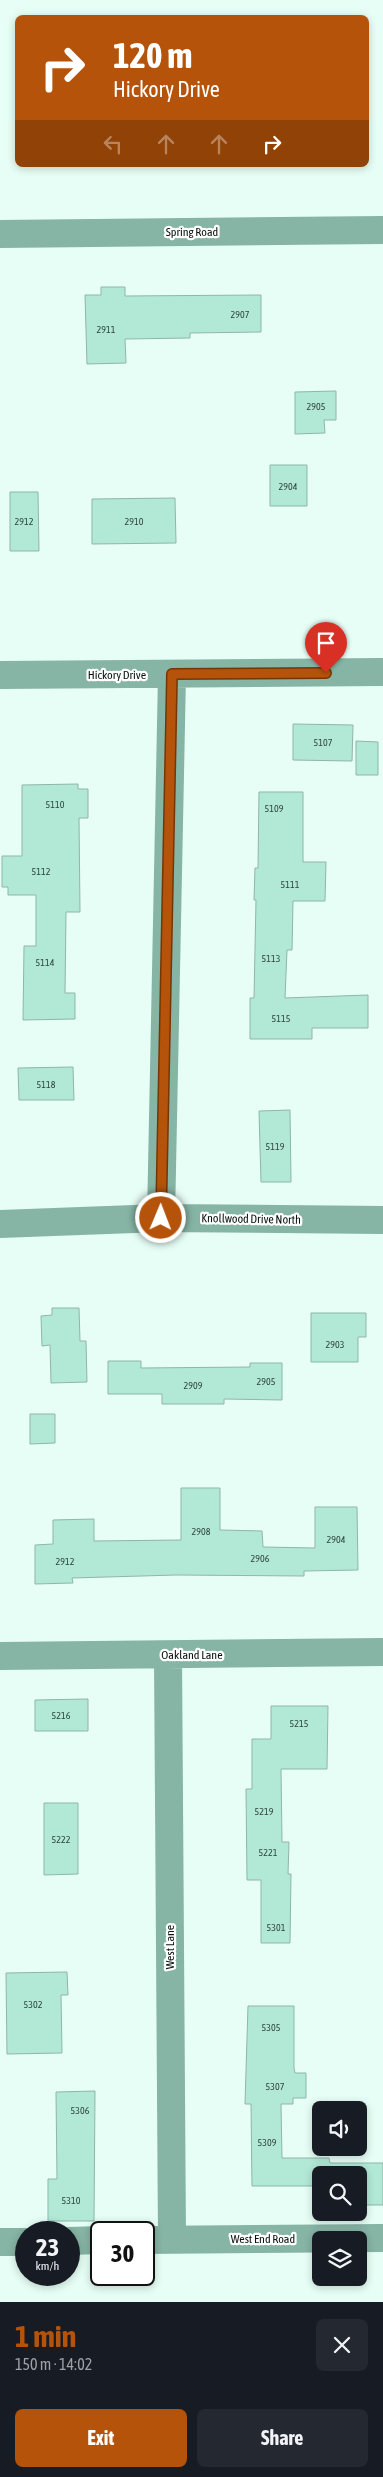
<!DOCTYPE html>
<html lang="en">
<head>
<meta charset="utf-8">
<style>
  :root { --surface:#171b24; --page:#242831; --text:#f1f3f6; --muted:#9ea1a6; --accent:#b45309 }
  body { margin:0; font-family:"Asap Condensed",sans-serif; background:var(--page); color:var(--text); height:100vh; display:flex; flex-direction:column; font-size:19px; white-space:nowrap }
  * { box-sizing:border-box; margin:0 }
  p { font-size:16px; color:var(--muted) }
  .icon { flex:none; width:28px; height:28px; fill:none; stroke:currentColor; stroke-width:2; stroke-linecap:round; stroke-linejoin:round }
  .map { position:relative; height:2302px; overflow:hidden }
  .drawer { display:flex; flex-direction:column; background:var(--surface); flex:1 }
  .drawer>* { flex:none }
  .hud { position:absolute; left:15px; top:15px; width:354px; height:152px; border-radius:8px; box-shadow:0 2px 8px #0003; background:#b45309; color:#fff; overflow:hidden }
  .buttons { position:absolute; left:312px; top:2101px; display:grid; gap:10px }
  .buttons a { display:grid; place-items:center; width:55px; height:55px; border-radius:8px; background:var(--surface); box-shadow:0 2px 8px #0003; font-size:25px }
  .speed { position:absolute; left:15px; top:2221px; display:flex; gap:10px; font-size:25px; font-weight:700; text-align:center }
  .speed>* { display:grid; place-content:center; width:65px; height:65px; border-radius:50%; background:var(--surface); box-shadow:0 2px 8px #0003; line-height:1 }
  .speed small { font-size:12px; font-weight:400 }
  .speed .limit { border:2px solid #111; border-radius:8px; background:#fff; color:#111 }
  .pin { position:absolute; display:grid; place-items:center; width:42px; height:42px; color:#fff; margin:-51px -21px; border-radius:50% 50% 50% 0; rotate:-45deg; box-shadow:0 0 5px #0007 }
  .pin .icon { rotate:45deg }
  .me { position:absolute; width:55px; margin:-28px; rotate:1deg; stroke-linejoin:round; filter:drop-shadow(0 0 4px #0008) }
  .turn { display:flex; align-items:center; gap:18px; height:105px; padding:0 15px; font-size:22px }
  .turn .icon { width:65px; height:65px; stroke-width:2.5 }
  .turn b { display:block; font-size:35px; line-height:42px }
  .lanes { display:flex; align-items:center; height:48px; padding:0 15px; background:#0003; justify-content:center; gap:25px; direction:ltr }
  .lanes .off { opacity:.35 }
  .round { display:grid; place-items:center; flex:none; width:52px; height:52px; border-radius:8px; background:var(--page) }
  .head { display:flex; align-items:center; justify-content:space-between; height:85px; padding:0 15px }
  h1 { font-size:30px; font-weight:700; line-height:38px; color:var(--accent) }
  .action { display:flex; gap:10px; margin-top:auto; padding:10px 15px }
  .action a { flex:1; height:58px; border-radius:8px; background:var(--accent); color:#fff; font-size:20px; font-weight:700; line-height:58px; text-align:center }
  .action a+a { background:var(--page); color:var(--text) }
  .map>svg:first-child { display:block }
</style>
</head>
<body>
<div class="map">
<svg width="383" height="2302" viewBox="0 0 383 2302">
  <rect width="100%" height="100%" fill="#e6fef5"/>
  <!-- building -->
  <path fill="#b2e8d6" stroke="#90b6a9" d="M101 287H125V296L261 295V332L190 333V338L125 339 126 363 87 364 85 295H101Z
    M336 391V420H324L325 433 295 434V392Z
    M270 465H307V506H270Z
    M10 492H38L39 551H10Z
    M175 498 176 543 92 544V499Z
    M293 724 353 725 352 761 293 760Z
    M356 741 378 742V775H356Z
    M78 784V789H88V818H79L80 912H66L65 993H75V1019L23 1020 24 946H36V895H8V887H2V856H22V785Z
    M259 792H303V862H326L325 901H293L292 950H287L285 998 368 995V1028H312V1039H250V998H254L256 900H254L255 868H258Z
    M73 1067 74 1100H19L18 1068Z
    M290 1110 291 1182H261L259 1111Z
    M52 1308H79L80 1341H86L87 1382 51 1383 50 1345 42 1346 41 1316 52 1315Z
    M311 1313H366V1337H358V1362H311Z
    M108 1361H141V1368L250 1367V1363H282V1400L224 1399V1404H162V1394H108Z
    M30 1414H55V1443L30 1444Z
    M181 1488H220V1530L262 1531 263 1547 315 1548V1507H357L358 1570 304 1571V1576L176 1575 72 1578 73 1583 35 1584V1545L53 1544V1520L94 1519V1541L181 1540Z
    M88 1699V1731H35V1700Z
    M271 1706H328L327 1769H281L282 1842H289L288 1874H291L290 1943H261V1880H247L246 1789H252V1739H271Z
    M44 1803H78V1874L44 1875Z
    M67 1972 68 1995H61L62 2053 7 2054 6 1973Z
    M248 2006H294V2068L295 2073H306V2098H293V2104H281L282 2158H329L330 2163H383V2205H359V2175H321V2186H252L251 2104H245Z
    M95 2091 94 2221H48V2179H57L56 2092Z"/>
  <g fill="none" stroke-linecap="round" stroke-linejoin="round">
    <!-- street -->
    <path stroke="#86b4a5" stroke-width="28" d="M0 234 383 230
      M0 675 383 672
      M161 1218 172 675
      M0 1224 161 1218 383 1220
      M168 1655 172 2239
      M0 1656 383 1652
      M144 2240 383 2238
      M69 2241 101 2240
      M0 2242H26"/>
  </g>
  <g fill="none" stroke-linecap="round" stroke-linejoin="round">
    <!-- route casing -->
    <g stroke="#753606" stroke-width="12">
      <path id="route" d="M161 1218 172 674 326 673"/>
    </g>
    <!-- route -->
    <use href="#route" stroke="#b45309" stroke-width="9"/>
  </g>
  <g text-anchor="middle" stroke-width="4.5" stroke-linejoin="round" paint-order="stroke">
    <!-- number labels -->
    <g font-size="10" fill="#304840">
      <text x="240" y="318">2907</text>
      <text x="106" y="333">2911</text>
      <text x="316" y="410">2905</text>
      <text x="288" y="490">2904</text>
      <text x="24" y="525">2912</text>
      <text x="134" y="525">2910</text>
      <text x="323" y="746">5107</text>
      <text x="55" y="808">5110</text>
      <text x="274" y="812">5109</text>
      <text x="41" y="875">5112</text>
      <text x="290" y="888">5111</text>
      <text x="271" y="962">5113</text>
      <text x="45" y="966">5114</text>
      <text x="281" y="1022">5115</text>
      <text x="46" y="1088">5118</text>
      <text x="275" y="1150">5119</text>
      <text x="335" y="1348">2903</text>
      <text x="266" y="1385">2905</text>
      <text x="193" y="1389">2909</text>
      <text x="201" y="1535">2908</text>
      <text x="336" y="1543">2904</text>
      <text x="260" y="1562">2906</text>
      <text x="65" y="1565">2912</text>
      <text x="61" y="1719">5216</text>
      <text x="299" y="1727">5215</text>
      <text x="264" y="1815">5219</text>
      <text x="61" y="1843">5222</text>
      <text x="268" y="1856">5221</text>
      <text x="276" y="1931">5301</text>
      <text x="33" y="2008">5302</text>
      <text x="271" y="2031">5305</text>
      <text x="275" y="2090">5307</text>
      <text x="80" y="2114">5306</text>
      <text x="267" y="2146">5309</text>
      <text x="71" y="2204">5310</text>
    </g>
    <!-- street labels -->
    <g font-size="12" fill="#05120e" stroke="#fff">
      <text x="192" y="236">Spring Road</text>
      <text x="117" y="679">Hickory Drive</text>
      <text transform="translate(251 1219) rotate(1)" y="4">Knollwood Drive North</text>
      <text x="192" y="1659">Oakland Lane</text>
      <text transform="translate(170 1947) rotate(-90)" y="4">West Lane</text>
      <text x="263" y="2243">West End Road</text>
    </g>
  </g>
</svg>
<div class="buttons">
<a><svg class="icon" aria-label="sound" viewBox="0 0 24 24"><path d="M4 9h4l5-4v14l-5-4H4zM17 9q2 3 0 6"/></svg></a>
<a><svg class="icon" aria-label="search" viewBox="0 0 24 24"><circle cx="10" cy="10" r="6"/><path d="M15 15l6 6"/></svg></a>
<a><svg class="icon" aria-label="layers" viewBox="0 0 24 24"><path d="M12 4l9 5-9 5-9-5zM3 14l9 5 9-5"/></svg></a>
</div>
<div class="speed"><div>23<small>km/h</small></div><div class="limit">30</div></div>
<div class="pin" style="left:326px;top:673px;background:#d93025"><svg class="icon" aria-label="arrive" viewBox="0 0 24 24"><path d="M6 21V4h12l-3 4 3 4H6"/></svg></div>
<svg class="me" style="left:161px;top:1218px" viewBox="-20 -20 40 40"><circle r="17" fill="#b45309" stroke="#fff" stroke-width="3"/><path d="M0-11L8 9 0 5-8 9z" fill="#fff"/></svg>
<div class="hud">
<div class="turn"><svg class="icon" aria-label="right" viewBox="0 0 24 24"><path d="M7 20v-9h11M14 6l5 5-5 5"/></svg><div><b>120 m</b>Hickory Drive</div></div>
<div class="lanes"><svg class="icon off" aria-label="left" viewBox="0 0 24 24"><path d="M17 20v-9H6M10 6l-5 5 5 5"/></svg><svg class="icon off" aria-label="ahead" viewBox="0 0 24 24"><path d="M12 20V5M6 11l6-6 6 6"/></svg><svg class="icon off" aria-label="ahead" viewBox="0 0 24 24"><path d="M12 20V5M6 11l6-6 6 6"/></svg><svg class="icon" aria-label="right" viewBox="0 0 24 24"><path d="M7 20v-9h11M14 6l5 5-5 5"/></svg></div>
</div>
</div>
<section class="drawer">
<div class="head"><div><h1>1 min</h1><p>150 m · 14:02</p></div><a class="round"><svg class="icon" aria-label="close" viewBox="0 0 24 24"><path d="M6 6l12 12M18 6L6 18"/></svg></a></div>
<div class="action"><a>Exit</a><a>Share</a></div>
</section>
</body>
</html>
